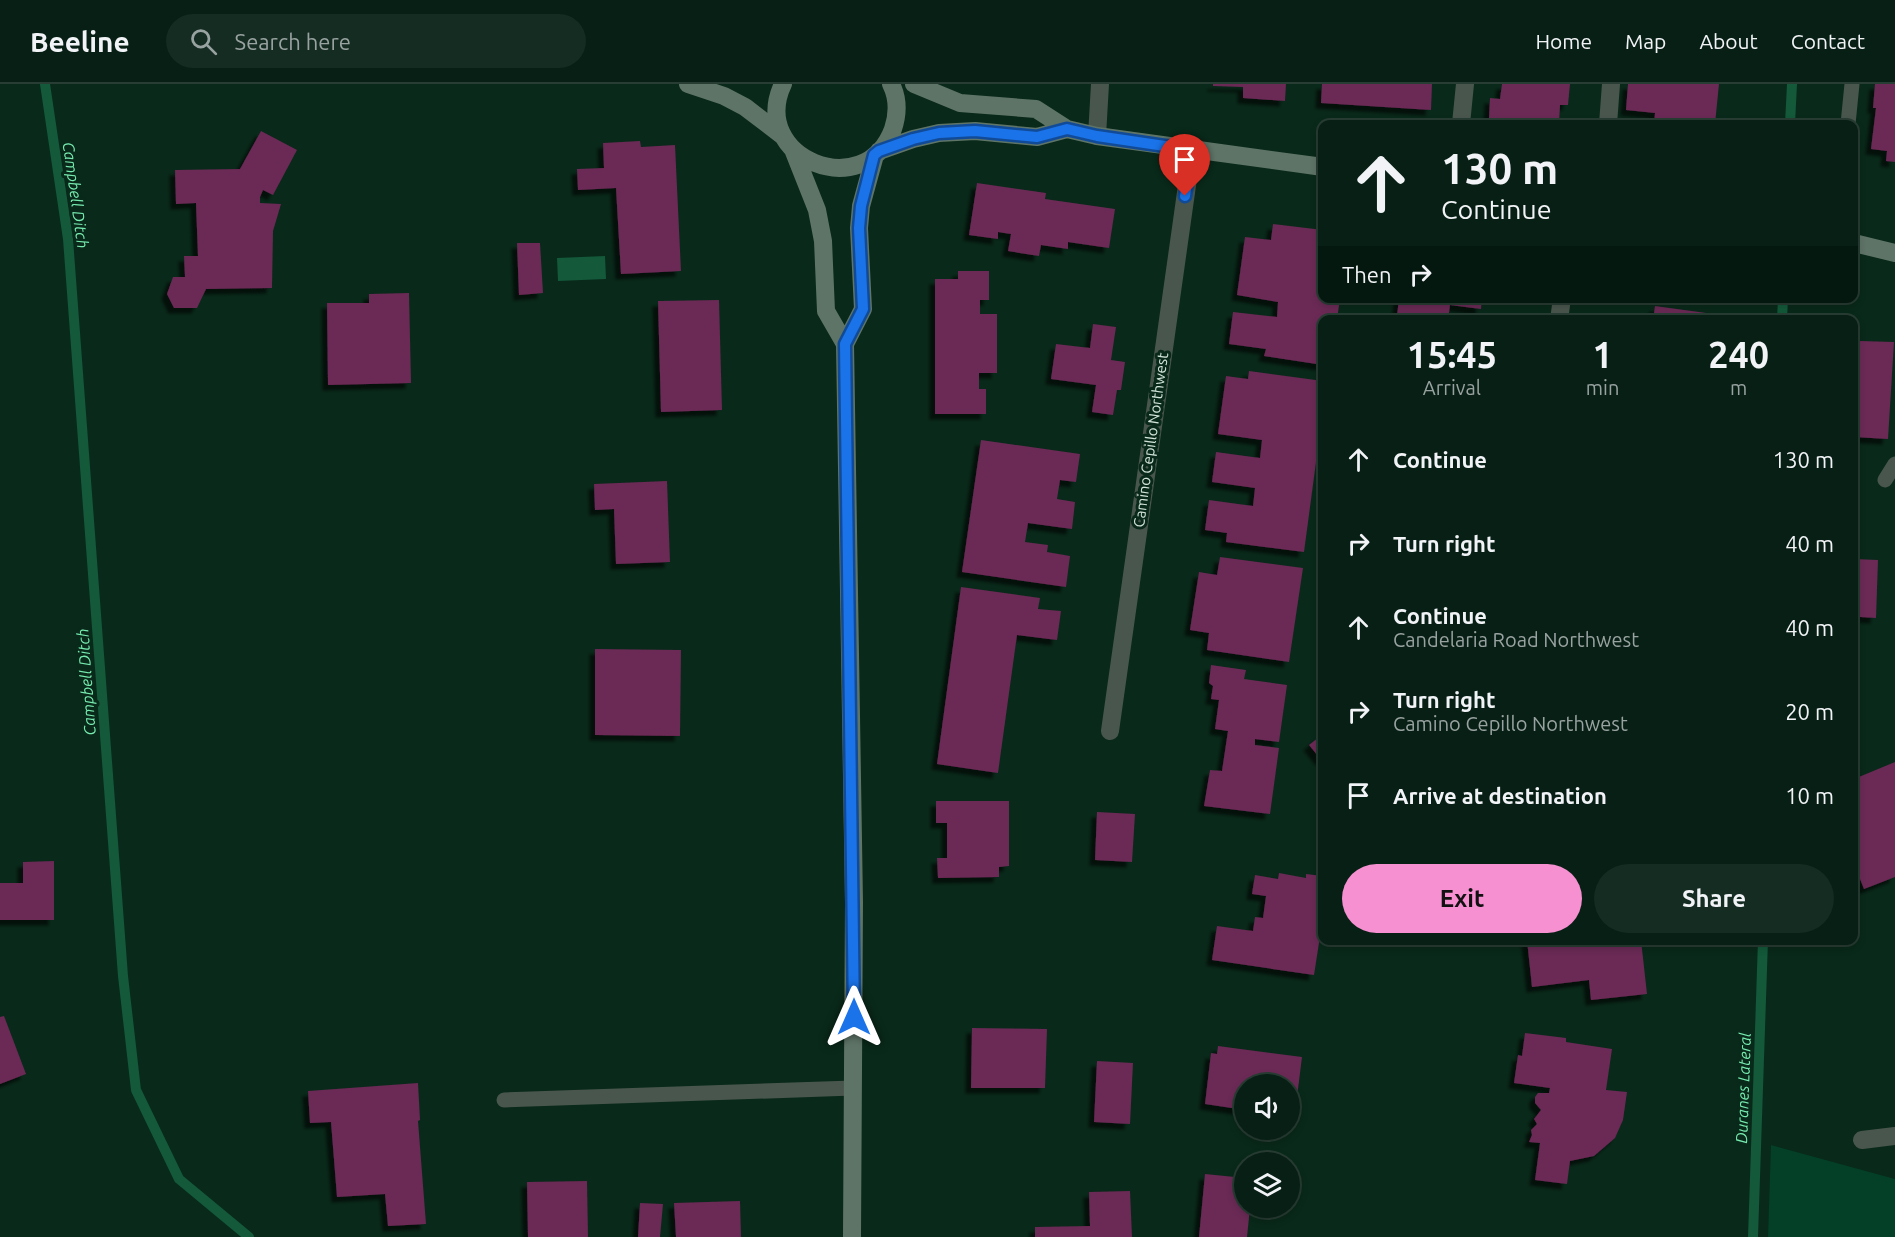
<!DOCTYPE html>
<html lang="en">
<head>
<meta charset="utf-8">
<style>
  :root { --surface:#071f14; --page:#152c22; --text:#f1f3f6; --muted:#98a2a0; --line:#283d34; --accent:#f690d0 }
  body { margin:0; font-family:Ubuntu,sans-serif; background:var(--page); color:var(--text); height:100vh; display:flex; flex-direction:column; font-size:22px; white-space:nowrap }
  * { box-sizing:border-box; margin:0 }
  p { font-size:20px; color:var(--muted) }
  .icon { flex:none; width:33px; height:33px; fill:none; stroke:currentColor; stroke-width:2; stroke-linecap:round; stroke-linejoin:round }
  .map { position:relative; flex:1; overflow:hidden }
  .side { position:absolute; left:1318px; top:231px; width:540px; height:630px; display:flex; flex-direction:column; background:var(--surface); border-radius:12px; box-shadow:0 3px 9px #0003,0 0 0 2px var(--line) }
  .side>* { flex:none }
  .guide { position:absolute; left:1318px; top:36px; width:540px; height:183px; border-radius:12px; box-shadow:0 3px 9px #0003,0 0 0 2px var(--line); background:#071f14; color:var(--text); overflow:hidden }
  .controls { position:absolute; left:1234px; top:990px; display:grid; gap:12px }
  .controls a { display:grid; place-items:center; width:66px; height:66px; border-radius:50%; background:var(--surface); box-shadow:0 3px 9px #0003,0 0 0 2px var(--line); font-size:30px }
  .pin { position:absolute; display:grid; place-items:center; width:51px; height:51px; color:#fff; margin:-62px -26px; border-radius:50% 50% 50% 0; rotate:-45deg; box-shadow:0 0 6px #0007 }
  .pin .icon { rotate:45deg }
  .me { position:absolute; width:66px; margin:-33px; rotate:0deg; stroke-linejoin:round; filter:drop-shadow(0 0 4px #0008) }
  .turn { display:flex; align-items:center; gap:21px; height:126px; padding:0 24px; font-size:27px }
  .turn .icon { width:78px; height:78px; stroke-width:2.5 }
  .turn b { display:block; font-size:42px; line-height:51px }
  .then { display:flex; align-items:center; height:57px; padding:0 24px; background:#0003; gap:12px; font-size:22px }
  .eta { display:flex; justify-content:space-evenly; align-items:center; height:102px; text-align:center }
  .eta b { font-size:36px; font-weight:700; line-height:42px }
  .primary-button { display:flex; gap:12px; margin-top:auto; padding:12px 24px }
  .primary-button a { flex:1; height:69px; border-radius:36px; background:var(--accent); color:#111; font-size:24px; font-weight:700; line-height:69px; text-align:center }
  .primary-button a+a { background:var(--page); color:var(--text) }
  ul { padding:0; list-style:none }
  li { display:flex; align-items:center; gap:18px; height:84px; padding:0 24px }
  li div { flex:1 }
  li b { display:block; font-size:22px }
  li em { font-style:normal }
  header { display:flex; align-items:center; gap:36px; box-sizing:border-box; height:84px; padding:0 30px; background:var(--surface); border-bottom:2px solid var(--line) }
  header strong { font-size:28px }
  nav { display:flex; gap:33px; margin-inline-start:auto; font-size:21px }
  .search { width:420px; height:54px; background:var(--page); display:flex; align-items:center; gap:15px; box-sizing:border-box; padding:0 21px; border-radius:33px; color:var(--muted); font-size:22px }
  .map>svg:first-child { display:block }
</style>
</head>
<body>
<header>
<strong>Beeline</strong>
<div class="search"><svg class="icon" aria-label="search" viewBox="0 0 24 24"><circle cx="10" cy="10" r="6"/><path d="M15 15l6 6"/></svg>Search here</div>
<nav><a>Home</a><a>Map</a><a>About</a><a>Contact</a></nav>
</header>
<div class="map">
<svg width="1895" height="1153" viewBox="0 0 1895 1153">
  <defs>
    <filter id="shadow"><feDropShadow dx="-5.5" dy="5.5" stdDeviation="1.5" flood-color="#0009"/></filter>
  </defs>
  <rect width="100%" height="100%" fill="#09291a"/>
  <!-- green -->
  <path fill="#043f27" d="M1771 1061 1895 1095V1153H1768Z"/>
  <!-- water -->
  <path fill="#13593a" d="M605 172 606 195 558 197 557 174Z"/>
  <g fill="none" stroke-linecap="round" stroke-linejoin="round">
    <!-- stream -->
    <path stroke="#13593a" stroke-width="10" d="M45 0 68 155 123 892 136 1006 179 1095 249 1153
      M1790 40 1792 0
      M1782 236 1783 214
      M1753 1153 1763 856"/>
  </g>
  <!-- building -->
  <path fill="#6a2954" filter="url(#shadow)" d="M1213 0H1286L1285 17 1243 14V3L1213 2Z
    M1322 0H1432L1431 26 1321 19Z
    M1502 0H1570L1568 21H1560L1559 40 1508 38V35L1489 34 1490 14 1500 15Z
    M1628 0H1719L1715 40H1654L1655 29 1626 26Z
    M1875 0H1895V78L1886 77 1887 67 1871 65 1876 24H1873Z
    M261 47 297 66 273 111 263 106 260 113V119L281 120 273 147 272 204 206 205 197 224H174L167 210 173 193H185L184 172H198L196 119 176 120 175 86 240 85Z
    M640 57 641 63 675 61 681 187 621 190 616 104 578 106 577 85 604 84 603 59Z
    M977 99 1046 109 1045 115 1115 125 1109 164 1068 158V165L1041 161 1039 172 1008 167 1011 150 998 148V155L969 151Z
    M1273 140 1323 146V214H1340L1337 236H1323V281L1264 272 1266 265 1229 260 1233 228 1277 233 1278 218 1237 211 1245 153 1271 156Z
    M517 159H540L543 209 519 211Z
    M958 187H989V216H980V230H997V289H979V305H986V330H935V195H958Z
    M409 209 411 299 328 301 327 219H369V210Z
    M1399 214H1482L1481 225 1450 221 1448 236H1416L1397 232Z
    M719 216 722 326 661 328 658 217Z
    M1655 222 1721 231 1720 236H1653Z
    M1093 240 1116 243 1111 276 1125 278 1121 306H1117L1113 331 1092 328 1096 301 1051 295 1056 260 1090 264Z
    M1860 257 1894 258 1888 355 1854 353V272L1859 273Z
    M1249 287 1323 297V326L1304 468 1226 458 1227 449 1205 446 1209 416 1253 422 1255 404 1212 398 1216 368 1260 374 1262 356 1218 350 1226 292 1248 295Z
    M981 356 1080 370 1076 398 1060 396 1057 415 1075 418 1072 445 1028 439 1025 458 1048 461 1047 468 1070 472 1066 503 962 488Z
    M667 397 670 478 616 480 614 425 595 426 594 400Z
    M1220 473 1303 484 1289 578 1207 566 1209 549 1190 546 1199 488 1217 491Z
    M1854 475 1878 476 1876 534 1860 533 1854 539Z
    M961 503 1040 514 1038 525 1061 527 1057 556 1017 551 998 689 937 680Z
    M595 565 681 566 680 652 595 651Z
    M1211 581 1246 586 1244 595 1287 601 1279 658 1255 655V661L1279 664 1270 730 1204 722 1210 686 1222 687 1228 647 1215 645 1219 616 1211 615 1213 602 1209 599Z
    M1323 650V678L1309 661Z
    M1895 678V793L1864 805 1854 780V695Z
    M936 717H1009V782L999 783V793L938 794 937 774H947V739H936Z
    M1097 728 1135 730 1132 778 1095 776Z
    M54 777V836H0V799H23V778Z
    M1279 789 1306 794V790L1323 792V847L1321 846 1314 891 1212 876 1217 842 1253 847 1255 833 1263 834 1266 812 1252 810 1255 791 1278 795Z
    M1527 856H1641L1647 910 1591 916 1589 896 1532 903Z
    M4 932 26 990 0 1000V933Z
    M972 944 1047 945 1045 1004H971Z
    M1525 949 1566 954V958L1612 965 1606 1006 1627 1008 1623 1036 1615 1054 1594 1072 1570 1077 1567 1100 1535 1096 1540 1059 1529 1058 1532 1051 1531 1046 1537 1040 1534 1035 1541 1026 1535 1019V1013L1538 1009H1549L1550 1004 1514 999 1518 971 1522 972Z
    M1218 962 1302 973 1296 1021 1290 1020V1000H1245V1026L1205 1020 1211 969 1217 970Z
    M1097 977 1133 979 1130 1040 1094 1038Z
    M418 999 420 1036 418 1037 426 1140 388 1142 385 1110 337 1113 331 1038 310 1039 308 1007Z
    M1205 1090 1245 1094V1124H1250L1247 1153H1199Z
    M587 1097 588 1153H528L527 1098Z
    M1130 1107 1132 1153H1035V1143L1090 1142 1089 1108Z
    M740 1117 741 1153H676L674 1119Z
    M640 1119 663 1120 660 1153H638Z"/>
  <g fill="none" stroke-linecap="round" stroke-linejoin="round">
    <!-- lane -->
    <path stroke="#49564e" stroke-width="15" d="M1848 40 1852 0
      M1885 396 1895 380
      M504 1016 853 1004"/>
    <!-- street -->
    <path stroke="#49564e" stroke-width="18" d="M1461 40 1465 0
      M1608 40 1611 0
      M1097 52 1100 0
      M1559 236 1562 214
      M1110 647 1192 66
      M1862 1056 1895 1052"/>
    <!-- secondary -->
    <path stroke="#5e7467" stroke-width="18" d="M688 0 724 12 745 23 783 52
      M783 0C748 74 865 121 893 45 898 30 898 14 891 0
      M914 0 960 19 1036 25 1067 45 1097 52 1323 83
      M879 67 913 55 939 49 975 47 1037 53 1067 45
      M794 68 817 126 823 157 826 227 845 260
      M1854 159 1895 169
      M852 1153 854 818 845 260 863 225 859 144 861 122 875 71"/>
  </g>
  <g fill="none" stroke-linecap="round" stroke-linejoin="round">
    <!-- route casing -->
    <g stroke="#114b97" stroke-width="15">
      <path id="route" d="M854 933 845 260 863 225 859 144 861 122 874 71 879 67 913 55 939 49 975 47 1037 53 1067 45 1097 52 1192 66 1185 112"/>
    </g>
    <!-- route -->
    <use href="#route" stroke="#1a73e8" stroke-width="10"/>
  </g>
  <g text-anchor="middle" stroke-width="6" stroke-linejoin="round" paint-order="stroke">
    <!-- street labels -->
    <g font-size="15" fill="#d2e4d9" stroke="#09291a">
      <text transform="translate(1151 356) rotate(-82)" y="5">Camino Cepillo Northwest</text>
    </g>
    <!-- water labels -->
    <g font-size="16" font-style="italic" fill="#76ebaf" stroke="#09291a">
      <text transform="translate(76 111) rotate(82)" y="6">Campbell Ditch</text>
      <text transform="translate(86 598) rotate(-94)" y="6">Campbell Ditch</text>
      <text transform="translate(1743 1004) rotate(-88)" y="6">Duranes Lateral</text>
    </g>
  </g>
</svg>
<div class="controls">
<a><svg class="icon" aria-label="sound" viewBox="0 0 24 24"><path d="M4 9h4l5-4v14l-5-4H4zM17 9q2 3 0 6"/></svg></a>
<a><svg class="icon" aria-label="layers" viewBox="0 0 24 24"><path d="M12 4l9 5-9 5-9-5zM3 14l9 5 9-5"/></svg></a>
</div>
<div class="pin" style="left:1185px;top:112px;background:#d93025"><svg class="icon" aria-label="arrive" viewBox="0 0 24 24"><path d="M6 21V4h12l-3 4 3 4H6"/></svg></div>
<svg class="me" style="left:854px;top:933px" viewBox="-20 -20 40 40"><path d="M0-17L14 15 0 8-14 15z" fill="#1a73e8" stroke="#fff" stroke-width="4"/></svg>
<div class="guide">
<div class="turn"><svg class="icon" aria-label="ahead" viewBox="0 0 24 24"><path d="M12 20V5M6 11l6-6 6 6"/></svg><div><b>130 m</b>Continue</div></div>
<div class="then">Then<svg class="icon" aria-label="right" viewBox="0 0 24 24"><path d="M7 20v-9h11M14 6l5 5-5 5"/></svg></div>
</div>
<section class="side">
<div class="eta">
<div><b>15:45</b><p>Arrival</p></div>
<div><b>1</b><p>min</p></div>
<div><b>240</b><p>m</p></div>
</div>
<ul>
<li><svg class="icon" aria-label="ahead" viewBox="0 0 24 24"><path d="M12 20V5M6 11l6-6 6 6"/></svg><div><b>Continue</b></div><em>130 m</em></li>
<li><svg class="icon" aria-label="right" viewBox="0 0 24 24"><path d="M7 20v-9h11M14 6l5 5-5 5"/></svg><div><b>Turn right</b></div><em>40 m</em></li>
<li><svg class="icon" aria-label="ahead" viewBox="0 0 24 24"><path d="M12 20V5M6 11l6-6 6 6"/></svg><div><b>Continue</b><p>Candelaria Road Northwest</p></div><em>40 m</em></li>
<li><svg class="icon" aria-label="right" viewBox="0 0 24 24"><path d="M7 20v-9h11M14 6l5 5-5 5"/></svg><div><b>Turn right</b><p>Camino Cepillo Northwest</p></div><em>20 m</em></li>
<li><svg class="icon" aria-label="arrive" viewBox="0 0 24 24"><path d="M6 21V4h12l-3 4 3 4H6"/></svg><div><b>Arrive at destination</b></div><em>10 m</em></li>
</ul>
<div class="primary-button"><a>Exit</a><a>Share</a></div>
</section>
</div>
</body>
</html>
